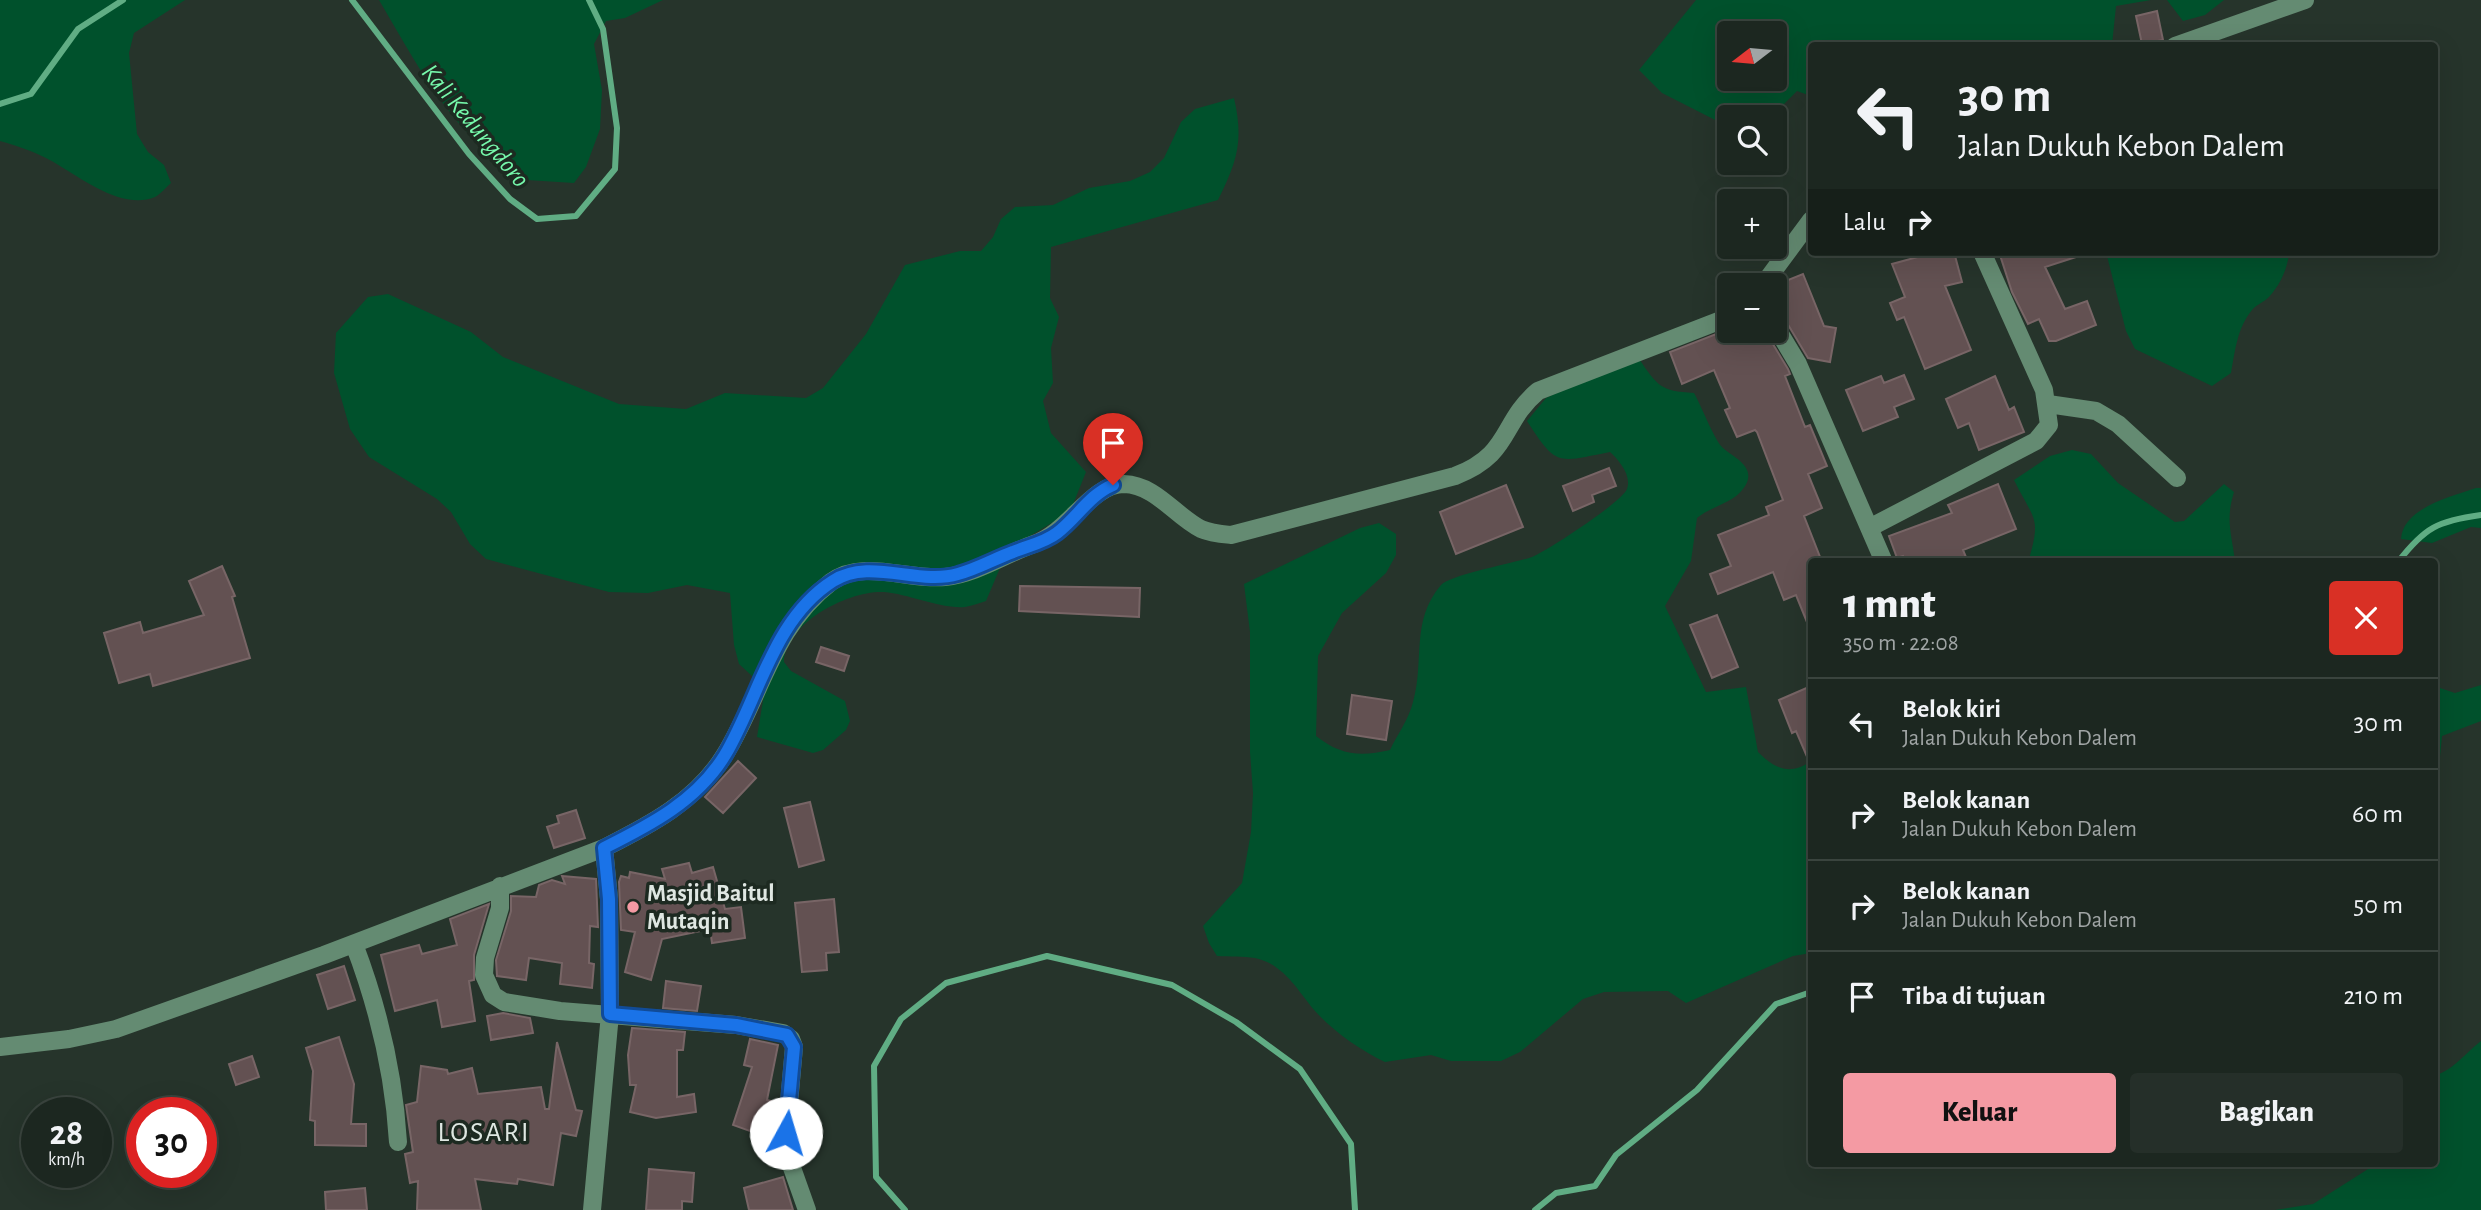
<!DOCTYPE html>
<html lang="id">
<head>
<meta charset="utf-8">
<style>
  :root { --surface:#1c2720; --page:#252f29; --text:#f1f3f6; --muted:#a0a5a5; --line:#3a443e; --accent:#f49aa3 }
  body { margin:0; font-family:"Alegreya Sans",sans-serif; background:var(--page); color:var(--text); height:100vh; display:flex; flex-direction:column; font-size:26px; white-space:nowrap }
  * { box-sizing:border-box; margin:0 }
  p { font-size:23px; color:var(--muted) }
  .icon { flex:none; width:38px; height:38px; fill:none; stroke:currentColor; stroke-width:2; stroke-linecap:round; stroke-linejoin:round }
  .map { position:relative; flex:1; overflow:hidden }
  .side { position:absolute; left:1808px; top:558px; width:630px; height:609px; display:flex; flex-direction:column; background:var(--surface); border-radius:7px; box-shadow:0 7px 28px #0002,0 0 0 2px var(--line) }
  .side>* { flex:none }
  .banner { position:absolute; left:1808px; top:42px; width:630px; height:214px; border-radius:7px; box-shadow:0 7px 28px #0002,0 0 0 2px var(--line); background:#1c2720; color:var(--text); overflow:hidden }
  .needle { width:46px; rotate:254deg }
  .buttons { position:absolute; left:1717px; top:21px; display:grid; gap:14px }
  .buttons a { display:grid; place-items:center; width:70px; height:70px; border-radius:7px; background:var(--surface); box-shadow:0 7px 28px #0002,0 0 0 2px var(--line); font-size:35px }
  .speed { position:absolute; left:21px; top:1097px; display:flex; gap:14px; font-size:35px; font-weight:700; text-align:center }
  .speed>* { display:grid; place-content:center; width:91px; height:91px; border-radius:50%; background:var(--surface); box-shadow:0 7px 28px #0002,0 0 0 2px var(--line); line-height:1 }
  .speed small { font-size:18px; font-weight:400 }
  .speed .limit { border:10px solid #d22; background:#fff; color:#111 }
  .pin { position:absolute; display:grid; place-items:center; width:60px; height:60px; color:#fff; margin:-72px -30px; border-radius:50% 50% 50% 0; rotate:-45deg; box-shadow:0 0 7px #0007 }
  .pin .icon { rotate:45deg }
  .me { position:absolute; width:77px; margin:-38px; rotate:6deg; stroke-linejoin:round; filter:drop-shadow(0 0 5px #0008) }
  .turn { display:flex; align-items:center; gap:24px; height:147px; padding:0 35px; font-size:32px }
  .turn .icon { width:91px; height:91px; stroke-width:2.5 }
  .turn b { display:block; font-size:49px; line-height:60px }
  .then { display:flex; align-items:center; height:66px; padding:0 35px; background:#0003; gap:14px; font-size:26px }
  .round { display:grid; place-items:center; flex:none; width:74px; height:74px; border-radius:7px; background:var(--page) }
  .summary { display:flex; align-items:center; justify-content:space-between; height:119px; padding:0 35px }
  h1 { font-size:42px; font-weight:800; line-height:52px }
  .button { display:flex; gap:14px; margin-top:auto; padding:14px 35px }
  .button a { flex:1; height:80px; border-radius:7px; background:var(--accent); color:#111; font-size:28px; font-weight:800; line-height:80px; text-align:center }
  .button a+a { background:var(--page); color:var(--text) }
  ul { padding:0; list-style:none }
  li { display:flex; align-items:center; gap:21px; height:91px; padding:0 35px; border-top:2px solid var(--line) }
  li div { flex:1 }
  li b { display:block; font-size:26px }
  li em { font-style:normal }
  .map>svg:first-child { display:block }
</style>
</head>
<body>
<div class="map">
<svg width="2481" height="1210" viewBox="0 0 2481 1210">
  <rect width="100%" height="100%" fill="#26342b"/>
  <!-- green -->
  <path fill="#00512c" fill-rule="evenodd" d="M0 0H185L134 33 129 53 137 134 148 152 164 165 171 183C166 187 161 194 155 197 124 210 85 181 60 166 42 154 21 147 0 141Z
    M379 0H663L625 18 606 21 594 44 602 90 600 129 586 167 574 183 511 179C494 155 470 138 452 115 424 80 402 39 379 0Z
    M1696 0H2151L2116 6 2112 45 1811 46V96L1797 91 1771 117H1729V127L1662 93 1639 70ZM1774 33V79H1729V33Z
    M2167 0H2224L2205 15 2183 21Z
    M1234 98C1244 141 1237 162 1218 200L1051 247 1050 298 1059 317 1051 348 1053 383 1043 401 1051 433 1086 472 1070 512 1008 549 986 601C979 603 971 606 965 607 940 609 909 594 884 592 849 590 785 623 784 662L791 671 845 701 850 721 846 730 823 750 813 753 757 737 765 688 739 664 734 645 730 593 687 585 648 593 609 592 486 559 470 544 451 512 437 499 369 457 350 429 334 373 336 333 368 297 388 294 471 332 503 357 619 404 686 409 725 393 806 398 823 388 866 334 905 265 960 251H981L993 237 1001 219 1015 207 1053 205 1089 188 1130 181 1150 172 1164 158 1181 122 1195 109Z
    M2106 252H2289C2288 268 2280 285 2269 297 2264 302 2256 305 2252 310 2237 328 2235 352 2231 373L2212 386 2135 349 2126 331Z
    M1639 359C1658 386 1660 391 1694 393 1702 407 1713 437 1722 447 1732 457 1760 467 1743 489 1733 503 1710 507 1697 518L1691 561 1665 606 1706 692 1746 687 1758 752C1775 769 1790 776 1811 761V953L1793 956 1686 1003 1668 991 1604 992 1583 999 1520 1052 1501 1061H1451L1431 1055 1385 1062C1360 1050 1334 1032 1315 1011 1298 991 1284 964 1255 958 1243 956 1230 957 1217 956L1209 943 1203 926 1242 883 1251 832 1253 793 1250 752V632L1244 584 1360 528 1379 523 1396 534V555L1386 573 1342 613 1318 656 1316 736C1340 755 1360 757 1390 750 1397 735 1409 719 1413 702 1425 661 1410 621 1441 585 1450 575 1515 563 1532 557 1547 551 1622 502 1627 489 1632 476 1619 460 1610 452 1558 462 1557 468 1527 421L1546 398 1603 371Z
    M2072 450 2091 454 2118 483 2175 522 2184 521 2224 484 2234 492C2225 521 2232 534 2235 562H2028C2042 516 2034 521 2014 480L2050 456Z
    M2476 488H2481V528L2471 527 2432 543 2401 539C2403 508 2450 497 2476 488Z
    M2481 685V721L2442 736 2438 778 2434 788V686L2455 693Z
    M2481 1041V1210H2275L2313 1204 2376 1164H2434V1076C2455 1069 2464 1054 2481 1041Z"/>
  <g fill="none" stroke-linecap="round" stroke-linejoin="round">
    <!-- stream -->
    <path stroke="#60ad84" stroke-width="6" d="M352 0 469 154 510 199 537 219 576 216 615 169 617 128 603 29 589 0
      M0 104 31 94 78 29 123 0
      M2398 562C2425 527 2438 521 2481 515
      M905 1210 876 1177 874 1066 901 1019 946 983 1047 956 1172 985 1236 1022 1300 1069 1351 1144 1355 1210
      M1535 1210 1556 1193 1595 1186 1616 1155 1697 1090 1776 1004 1811 992"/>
  </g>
  <!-- building -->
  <path fill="#635152" stroke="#786566" stroke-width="2" d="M2157 11 2163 40 2142 44 2136 16Z
    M1936 252H1954L1962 282 1945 286 1971 350 1925 369 1904 317 1897 320 1890 303 1905 297 1892 264Z
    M1999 252H2081L2082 255 2045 267 2065 309 2087 301 2096 325 2056 341H2049L2039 319 2028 324 2012 292Z
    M1803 274 1824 326 1836 328 1830 362 1808 358 1784 318 1774 311V289L1778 284Z
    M1729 329 1765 331 1788 369 1790 374 1785 376 1805 427 1810 425 1827 466 1808 474 1822 508 1804 516 1822 562H1811V632L1796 595 1784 600 1773 572 1718 594 1710 574 1731 566 1718 535 1769 515 1766 507 1783 500 1757 432 1755 430 1737 437 1725 410 1730 408 1714 370 1682 384 1670 352Z
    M1904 375 1914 399 1894 407 1898 417 1863 431 1846 390 1881 376 1884 383Z
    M1995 376 2009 410 2014 407 2024 432 1979 450 1969 423 1958 428 1946 399Z
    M1609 468 1616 486 1592 495 1594 502 1573 511 1563 486Z
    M1998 484 2016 529 1963 550 1968 562H1905L1903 556 1897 558 1889 536 1952 513 1948 505Z
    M1506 485 1523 527 1456 554 1440 512Z
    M222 566 235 596 232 597 250 658 153 686 150 674 119 683 104 633 140 622 143 633 204 615 189 581Z
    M1020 586 1140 588 1139 617 1019 611Z
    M1717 615 1738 667 1712 678 1690 625Z
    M821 647 849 656 844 671 816 662Z
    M1811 686V766L1796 731 1792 733 1779 700Z
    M1352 695 1392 701 1386 740 1347 734Z
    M738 761 756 778 723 813 705 797Z
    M810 802 824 860 799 867 784 808Z
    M576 810 585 838 554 848 547 827 559 823 557 816Z
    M689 863 692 873 713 867 725 909 741 907 745 938 712 943 710 929 662 939 651 980 625 972 635 932 621 930 619 882 621 876 629 878 630 872 665 879 662 869Z
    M562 876 596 879 598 927 590 926 589 963 594 964 592 988 560 984 562 963 529 958 526 980 497 976 496 960 511 911V896L536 897 539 885 552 880 565 884Z
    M834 899 839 952 826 953 827 970 802 972 795 903Z
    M489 904 474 955V980L469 981 475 1021 442 1027 437 1000 395 1011 381 955 419 945 422 954 457 945 450 919Z
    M344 966 355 1000 328 1009 317 975Z
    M666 981 701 986 697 1011 663 1008Z
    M503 1013 530 1018 533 1033 491 1040 487 1016Z
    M632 1028 685 1032 683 1050H677V1097L694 1094 696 1112 656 1118 630 1112 636 1085H630L628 1055Z
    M339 1037 354 1084 351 1124H366V1146L315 1145V1121L310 1120 313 1071 306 1048Z
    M750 1039 778 1045 767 1100 775 1102 764 1136 733 1125 752 1067 744 1065Z
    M557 1042 576 1110 582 1111 576 1136 561 1133 553 1185 518 1179 517 1184 475 1179 481 1210H417L418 1181 410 1183 405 1154 413 1152 406 1105 417 1102 421 1066 447 1070 448 1074 472 1068 478 1094 541 1087 545 1109H549Z
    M252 1056 259 1077 236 1085 229 1064Z
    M649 1169 694 1173 692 1202 682 1201V1210H646Z
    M783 1177 793 1210H749L744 1188Z
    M365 1188 367 1210H326L325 1192Z"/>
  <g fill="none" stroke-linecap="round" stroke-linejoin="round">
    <!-- minor -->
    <path stroke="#648b72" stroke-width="18" d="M2175 46 2305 0
      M1763 285 1811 220
      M1774 324 1798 364 1884 562
      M2048 404 2096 411 2118 424 2177 478
      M1871 527 2036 441 2049 425 2044 390 1982 252
      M500 886V908L485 958 484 975 493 995 504 1002 560 1011 736 1025 783 1033 791 1039 794 1047 785 1148 807 1210
      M354 944C378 1007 394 1075 398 1142
      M0 1047 69 1039 116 1029 324 955 604 848C650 825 696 801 724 756 761 697 772 627 831 582 863 558 909 581 945 577 976 574 1005 554 1034 544 1069 532 1091 484 1124 484 1156 485 1175 516 1201 529 1210 533 1221 534 1231 535L1455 476C1512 454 1500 423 1538 391L1729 317
      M592 1210 610 1014 609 899 604 848"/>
  </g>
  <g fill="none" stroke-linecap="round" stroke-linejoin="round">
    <!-- route casing -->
    <g stroke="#114b97" stroke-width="18">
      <path id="route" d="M786 1133 794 1047 787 1035 736 1025 610 1014 609 899 604 848C650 825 697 801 725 755 759 698 773 619 833 581 870 557 918 586 958 574 977 569 994 559 1013 552 1027 546 1044 543 1057 533 1077 518 1089 495 1113 485"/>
    </g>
    <!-- route -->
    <use href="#route" stroke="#1a73e8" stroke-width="12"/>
  </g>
  <!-- markers -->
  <circle fill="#f49aa3" stroke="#1d2a21" stroke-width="2.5" cx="633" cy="907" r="7"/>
  <g text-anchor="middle" stroke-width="7" stroke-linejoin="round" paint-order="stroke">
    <!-- poi labels -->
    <g font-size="24" font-weight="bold" fill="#dfe7e2" stroke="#1d2a21" text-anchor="start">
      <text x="647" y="901">Masjid Baitul<tspan x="647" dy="28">Mutaqin</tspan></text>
    </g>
    <!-- water labels -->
    <g font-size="26" font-style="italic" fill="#76f8ab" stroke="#1d2a21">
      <text transform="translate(476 125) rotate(50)" y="9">Kali Kedungdoro</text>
    </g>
    <!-- quarter labels -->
    <g font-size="28" letter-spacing="2" fill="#dfe7e2" stroke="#1d2a21">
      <text x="484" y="1141">LOSARI</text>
    </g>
  </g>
</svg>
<div class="buttons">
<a><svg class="needle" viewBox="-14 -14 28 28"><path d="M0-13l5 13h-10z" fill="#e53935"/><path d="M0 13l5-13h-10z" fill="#a0a5a5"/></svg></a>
<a><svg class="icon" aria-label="search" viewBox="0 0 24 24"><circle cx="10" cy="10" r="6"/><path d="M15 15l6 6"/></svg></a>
<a>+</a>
<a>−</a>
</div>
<div class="speed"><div>28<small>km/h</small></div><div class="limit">30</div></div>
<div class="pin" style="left:1113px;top:485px;background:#d93025"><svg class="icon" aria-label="arrive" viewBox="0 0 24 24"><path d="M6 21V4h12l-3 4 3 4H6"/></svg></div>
<svg class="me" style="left:786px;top:1133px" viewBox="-20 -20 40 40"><circle r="19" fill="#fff"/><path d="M0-13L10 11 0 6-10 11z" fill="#1a73e8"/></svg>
<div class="banner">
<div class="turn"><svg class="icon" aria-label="left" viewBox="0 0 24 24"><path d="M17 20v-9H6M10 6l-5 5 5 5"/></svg><div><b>30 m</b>Jalan Dukuh Kebon Dalem</div></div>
<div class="then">Lalu<svg class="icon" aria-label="right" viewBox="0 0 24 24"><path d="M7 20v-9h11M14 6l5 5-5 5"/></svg></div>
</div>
<section class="side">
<div class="summary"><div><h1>1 mnt</h1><p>350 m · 22:08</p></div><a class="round" style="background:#d93025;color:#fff"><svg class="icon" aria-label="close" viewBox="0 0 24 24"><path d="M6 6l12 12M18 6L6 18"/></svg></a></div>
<ul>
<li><svg class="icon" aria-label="left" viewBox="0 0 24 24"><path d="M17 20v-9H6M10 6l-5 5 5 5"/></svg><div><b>Belok kiri</b><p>Jalan Dukuh Kebon Dalem</p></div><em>30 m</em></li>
<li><svg class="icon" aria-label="right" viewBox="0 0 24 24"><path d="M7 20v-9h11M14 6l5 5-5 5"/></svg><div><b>Belok kanan</b><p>Jalan Dukuh Kebon Dalem</p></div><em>60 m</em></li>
<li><svg class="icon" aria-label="right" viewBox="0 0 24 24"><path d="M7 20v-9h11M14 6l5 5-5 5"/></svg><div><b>Belok kanan</b><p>Jalan Dukuh Kebon Dalem</p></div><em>50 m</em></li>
<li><svg class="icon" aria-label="arrive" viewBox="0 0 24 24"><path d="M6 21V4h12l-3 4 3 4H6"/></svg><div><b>Tiba di tujuan</b></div><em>210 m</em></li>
</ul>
<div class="button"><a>Keluar</a><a>Bagikan</a></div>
</section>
</div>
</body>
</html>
